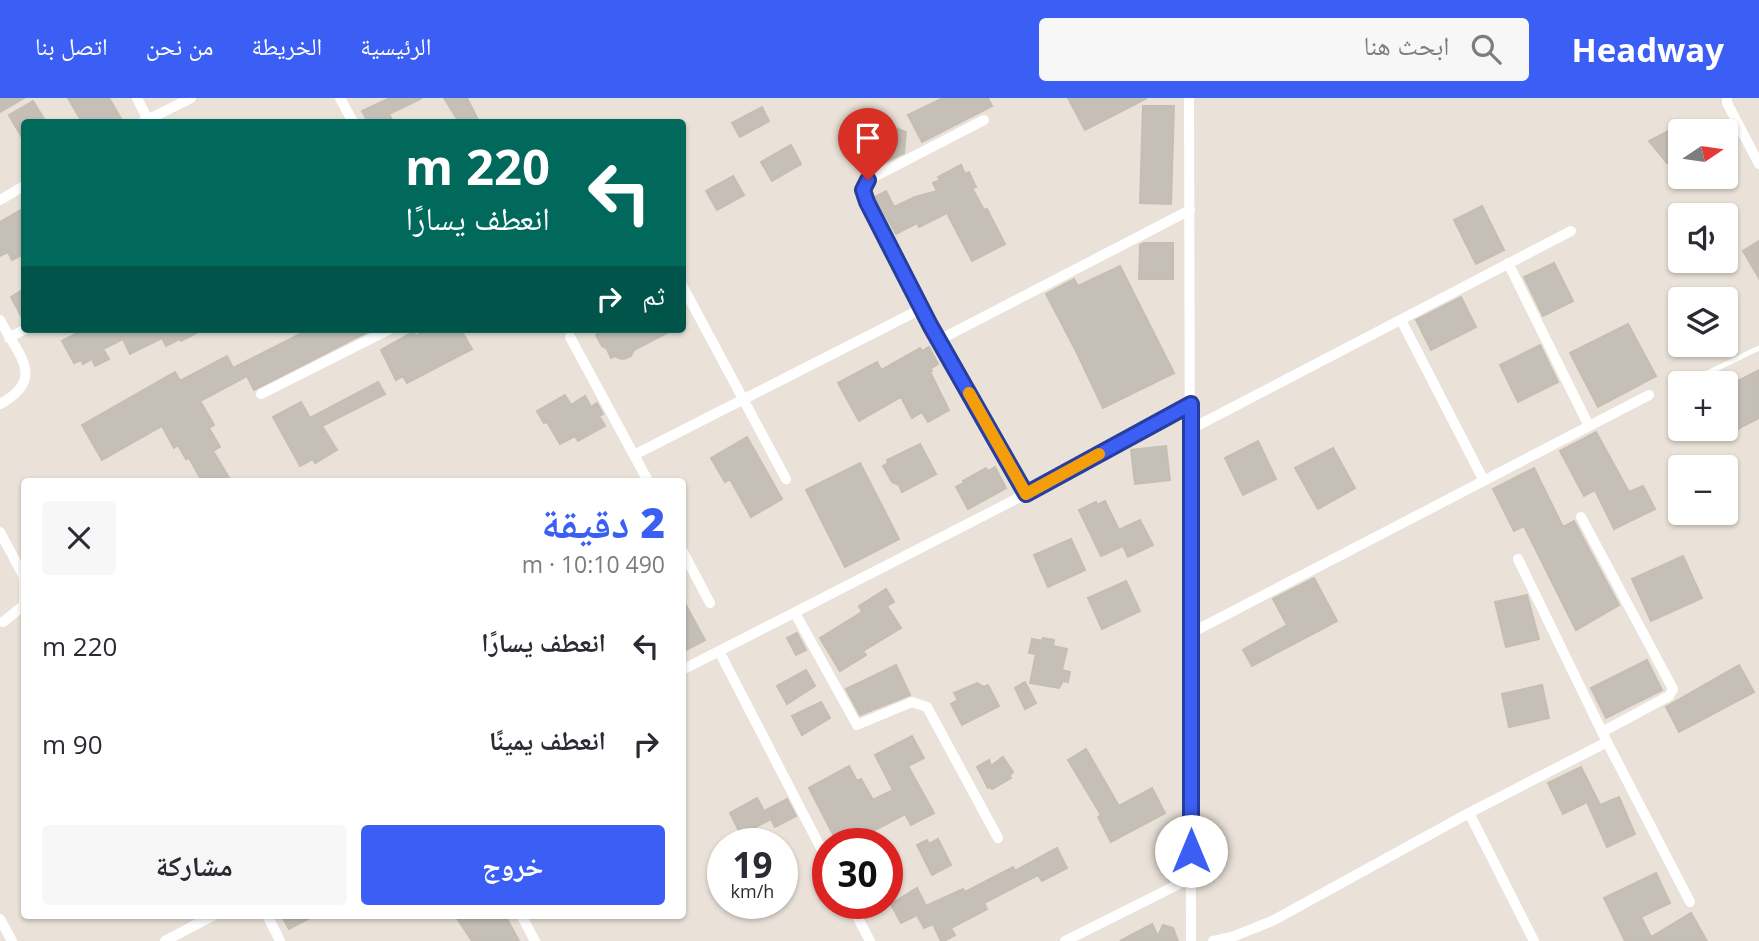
<!DOCTYPE html>
<html lang="ar">
<head>
<meta charset="utf-8">
<style>
  :root { --surface:#fff; --page:#f7f7f7; --text:#2b2b33; --muted:#7c7c81; --accent:#3b5ff4 }
  body { margin:0; font-family:"Open Sans","Noto Naskh Arabic",sans-serif; background:var(--page); color:var(--text); direction:rtl; height:100vh; display:flex; flex-direction:column; font-size:26px; white-space:nowrap }
  * { box-sizing:border-box; margin:0 }
  p { font-size:23px; color:var(--muted) }
  .icon { flex:none; width:38px; height:38px; fill:none; stroke:currentColor; stroke-width:2; stroke-linecap:round; stroke-linejoin:round }
  .map { position:relative; flex:1; overflow:hidden; direction:ltr }
  .side { position:absolute; left:21px; top:380px; width:665px; height:441px; display:flex; flex-direction:column; background:var(--surface); border-radius:7px; box-shadow:0 2px 5px #0004; direction:rtl }
  .side>* { flex:none }
  .top-card { position:absolute; left:21px; top:21px; width:665px; height:214px; border-radius:7px; box-shadow:0 2px 5px #0004; direction:rtl; background:#00695c; color:#fff; overflow:hidden }
  .needle { width:46px; rotate:77deg }
  .buttons { position:absolute; left:1668px; top:21px; display:grid; gap:14px }
  .buttons a { display:grid; place-items:center; width:70px; height:70px; border-radius:7px; background:var(--surface); box-shadow:0 2px 5px #0004; font-size:35px }
  .speed { position:absolute; left:707px; top:730px; display:flex; gap:14px; font-size:35px; font-weight:700; text-align:center }
  .speed>* { display:grid; place-content:center; width:91px; height:91px; border-radius:50%; background:var(--surface); box-shadow:0 2px 5px #0004; line-height:1 }
  .speed small { font-size:18px; font-weight:400 }
  .speed .limit { border:10px solid #d22; background:#fff; color:#111 }
  .pin { position:absolute; display:grid; place-items:center; width:60px; height:60px; color:#fff; margin:-72px -30px; border-radius:50% 50% 50% 0; rotate:-45deg; box-shadow:0 0 7px #0007 }
  .pin .icon { rotate:45deg }
  .me { position:absolute; width:77px; margin:-38px; rotate:0deg; stroke-linejoin:round; filter:drop-shadow(0 0 5px #0008) }
  .turn { display:flex; align-items:center; gap:24px; height:147px; padding:0 21px; font-size:32px }
  .turn .icon { width:91px; height:91px; stroke-width:2.5 }
  .turn b { display:block; font-size:49px; line-height:60px }
  .then { display:flex; align-items:center; height:66px; padding:0 21px; background:#0003; gap:14px; font-size:26px }
  .round { display:grid; place-items:center; flex:none; width:74px; height:74px; border-radius:7px; background:var(--page) }
  .headline { display:flex; align-items:center; justify-content:space-between; height:119px; padding:0 21px }
  h1 { font-size:42px; font-weight:800; line-height:52px; color:var(--accent) }
  .button { display:flex; gap:14px; margin-top:auto; padding:14px 21px }
  .button a { flex:1; height:80px; border-radius:7px; background:var(--accent); color:#fff; font-size:28px; font-weight:800; line-height:80px; text-align:center }
  .button a+a { background:var(--page); color:var(--text) }
  ul { padding:0; list-style:none }
  li { display:flex; align-items:center; gap:21px; height:98px; padding:0 21px }
  li div { flex:1 }
  li b { display:block; font-size:26px }
  li em { font-style:normal }
  header { display:flex; align-items:center; gap:42px; box-sizing:border-box; height:98px; padding:0 35px; background:var(--accent); color:#fff }
  header strong { font-size:33px }
  nav { display:flex; gap:38px; margin-inline-start:auto; font-size:24px }
  .search { width:490px; height:63px; background:var(--page); display:flex; align-items:center; gap:18px; box-sizing:border-box; padding:0 24px; border-radius:7px; color:var(--muted); font-size:26px }
  .map>svg:first-child { display:block }
</style>
</head>
<body>
<header>
<strong>Headway</strong>
<div class="search"><svg class="icon" aria-label="search" viewBox="0 0 24 24"><circle cx="10" cy="10" r="6"/><path d="M15 15l6 6"/></svg>ابحث هنا</div>
<nav><a>الرئيسية</a><a>الخريطة</a><a>من نحن</a><a>اتصل بنا</a></nav>
</header>
<div class="map">
<svg width="1759" height="843" viewBox="0 0 1759 843">
  <rect width="100%" height="100%" fill="#eae2d8"/>
  <!-- building -->
  <path fill="#c5bfb8" stroke="#c4beb3" stroke-width="2" d="M0 0H24L0 14Z
    M68 0H109L123 24H82Z
    M390 0H422L389 16 393 24H368L362 13Z
    M444 0H467L479 24H459Z
    M943 0H988L992 8 922 44 908 17Z
    M1068 0H1147L1085 32Z
    M33 3 46 24H24V43L9 17Z
    M1143 8H1174L1171 106 1140 105Z
    M762 9 769 23 740 39 732 25Z
    M1680 27V58L1667 65 1649 43Z
    M890 28 906 34 904 55 879 67 865 41Z
    M791 47 801 66 772 83 761 64Z
    M961 67 965 76 969 74 976 89 972 90 984 112 987 111 1005 146 972 163 947 115 919 129 917 125 896 136 875 99 886 93 894 109 915 99 937 93 933 85 940 82 938 79Z
    M733 78 744 97 717 112 706 93Z
    M1482 108 1504 152 1476 166 1454 122Z
    M21 112 24 119V156L12 162 8 154 0 158V124Z
    M1759 143V180L1743 153Z
    M1144 145H1173V181H1139L1140 147Z
    M1554 165 1573 203 1543 218 1524 179Z
    M1120 168 1174 275 1103 310 1076 253 1046 196 1074 181 1078 188Z
    M24 191V223L11 199Z
    M1461 199 1476 229 1431 252 1416 222Z
    M1628 226 1656 278 1598 309 1570 255Z
    M85 231H204L181 243 180 241 166 248 162 240 130 256 123 241 103 251 109 261 95 268 92 261 83 266 81 262 74 265 62 243Z
    M310 231H373L254 292 247 278 200 303 214 327 209 330 220 349 213 353 231 383H202L189 360 186 361 178 347 174 350 162 328 102 362 82 327 175 274 180 283 227 258 233 270Z
    M429 231H450L454 236 461 232 472 251 407 285 403 278 396 282 381 252 413 234 416 238Z
    M607 231H674L634 252 631 258 624 261 618 260 616 258 611 260 607 251 602 248 596 237Z
    M1540 247 1558 284 1518 304 1500 267Z
    M929 249 938 266 930 271 932 273 930 274 949 312 928 324 922 314 912 320 901 299 859 323 838 285 877 264 881 272 920 250 922 253Z
    M1759 272V320L1726 337V289Z
    M378 284 385 296 322 328 337 352 315 365 313 361 300 368 273 319 301 304 310 320Z
    M565 297 571 307 585 298 591 309 597 305 603 316 599 318 605 328 578 343 575 338 560 346 547 324 544 325 537 313Z
    M1596 334 1629 394 1643 388 1655 411 1614 431 1595 392 1584 398 1560 353Z
    M747 339 782 401 751 419 730 381 725 384 711 360Z
    M1258 343 1276 381 1243 397 1225 360Z
    M920 346 936 376 902 394 899 387 892 384 883 368 888 365 887 362Z
    M1166 348 1170 382 1135 386 1131 352Z
    M1333 350 1355 390 1318 411 1295 370Z
    M860 365 899 441 845 469 806 392Z
    M995 369 1006 390 968 411 956 389 964 385 963 383 986 370 988 373Z
    M1534 370 1563 429 1574 423 1619 507 1576 532 1524 428 1514 433 1493 391Z
    M1105 403 1119 432 1140 422 1153 447 1128 459 1123 448 1101 458 1079 412 1096 404 1097 407Z
    M1071 441 1085 472 1048 489 1034 457Z
    M1683 458 1702 500 1651 523 1632 481Z
    M1314 480 1337 523 1252 568 1243 552 1287 527 1273 501Z
    M1126 483 1140 513 1102 531 1088 500Z
    M886 491 894 504 887 508 901 530 863 553 866 557 840 573 820 540 862 514 859 508Z
    M1527 497 1539 541 1506 549 1495 504Z
    M682 500 705 542 682 554Z
    M797 535 806 552 796 557 787 540Z
    M1043 540 1054 542 1053 548 1067 551 1062 572 1070 574 1068 584 1063 583 1059 590 1030 585 1036 556 1029 555 1032 541 1042 543Z
    M1647 562 1662 592 1606 620 1591 590Z
    M896 567 910 597 860 617 846 591Z
    M1739 567 1754 594 1679 634 1666 609Z
    M806 572 815 588 787 606 777 588Z
    M1025 584 1036 605 1025 611 1015 590Z
    M977 585 984 589 988 587 999 608 962 627 951 606 958 602 954 595Z
    M1542 587 1549 620 1509 629 1502 596Z
    M821 604 830 620 802 637 792 618Z
    M912 638 924 660 908 668 934 715 911 727 905 716 849 746H838L809 690 849 668 857 683 861 681 873 702 893 692 875 657Z
    M1086 651 1119 708 1152 690 1165 715 1111 744 1098 719 1101 717 1068 662Z
    M1003 659 1013 674 1009 678 1011 680 992 691 990 689 988 690 977 669 989 662 991 668Z
    M1581 669 1600 707 1619 699 1635 736 1607 749 1587 704 1563 716 1548 685Z
    M757 700 769 722 741 737 730 715Z
    M787 701 796 718 775 729 766 712Z
    M938 741 951 767 932 777 917 747 927 742 929 746Z
    M1057 750 1067 770 1042 783 1038 777 984 805 987 811 951 830 955 837 944 843H941L933 826 924 830 917 817 901 825 891 806 917 790 926 808 963 791 965 794 1013 769 1015 773Z
    M1656 775 1670 805 1641 819 1651 839 1691 815 1707 843H1625L1604 800Z
    M281 817H315L289 831Z
    M455 817H505L519 843H472Z
    M1152 826 1158 838 1163 827 1173 830 1178 843H1120Z"/>
  <g fill="none" stroke-linecap="round" stroke-linejoin="round">
    <!-- service -->
    <path stroke="#fff" stroke-width="5" d="M1691 283 1759 250"/>
    <!-- minor -->
    <path stroke="#fff" stroke-width="10" d="M137 0 148 22
      M340 0 353 24
      M1189 0 1191 843
      M1727 0V5L1759 66
      M984 22 868 82 863 92 867 104 921 211 1026 396
      M143 24 191 0
      M0 102 24 88
      M1508 165 1589 328
      M682 187 786 381
      M0 222C18 257 47 281 0 306
      M1401 222 1484 383
      M570 239 648 383
      M9 240 25 231
      M939 242 1190 112
      M261 296 390 231
      M1191 331 1571 133
      M634 357 921 211
      M1581 419 1673 591 1669 598 1602 634
      M0 434 24 479V507L3 524
      M682 452 710 505
      M1518 461 1607 644 1690 804
      M795 515 857 627 912 604 927 609 998 740
      M1191 535 1649 297
      M719 553 828 764
      M682 572 1026 396 1191 306
      M1469 715 1534 843
      M850 805 870 843
      M267 817 280 843
      M521 817 535 843
      M0 821 12 843
      M165 843 214 817
      M1065 843 1191 780
      M1213 843 1232 839 1272 823 1469 715 1607 644"/>
  </g>
  <g fill="none" stroke-linecap="round" stroke-linejoin="round">
    <!-- route casing -->
    <g stroke="#263e9f" stroke-width="18">
      <path id="route" d="M868 82 863 92 867 104 930 227 1026 396 1191 306V753"/>
    </g>
    <!-- route -->
    <use href="#route" stroke="#3b5ff4" stroke-width="12"/>
    <!-- slow -->
    <path stroke="#f59e0b" stroke-width="12" d="M969 295 1026 396 1099 356"/>
  </g>
</svg>
<div class="buttons">
<a><svg class="needle" viewBox="-14 -14 28 28"><path d="M0-13l5 13h-10z" fill="#e53935"/><path d="M0 13l5-13h-10z" fill="#7c7c81"/></svg></a>
<a><svg class="icon" aria-label="sound" viewBox="0 0 24 24"><path d="M4 9h4l5-4v14l-5-4H4zM17 9q2 3 0 6"/></svg></a>
<a><svg class="icon" aria-label="layers" viewBox="0 0 24 24"><path d="M12 4l9 5-9 5-9-5zM3 14l9 5 9-5"/></svg></a>
<a>+</a>
<a>−</a>
</div>
<div class="speed"><div>19<small>km/h</small></div><div class="limit">30</div></div>
<div class="pin" style="left:868px;top:82px;background:#d93025"><svg class="icon" aria-label="arrive" viewBox="0 0 24 24"><path d="M6 21V4h12l-3 4 3 4H6"/></svg></div>
<svg class="me" style="left:1191px;top:753px" viewBox="-20 -20 40 40"><circle r="19" fill="#fff"/><path d="M0-13L10 11 0 6-10 11z" fill="#3b5ff4"/></svg>
<div class="top-card">
<div class="turn"><svg class="icon" aria-label="left" viewBox="0 0 24 24"><path d="M17 20v-9H6M10 6l-5 5 5 5"/></svg><div><b>220 m</b>انعطف يسارًا</div></div>
<div class="then">ثم<svg class="icon" aria-label="right" viewBox="0 0 24 24"><path d="M7 20v-9h11M14 6l5 5-5 5"/></svg></div>
</div>
<section class="side">
<div class="headline"><div><h1>2 دقيقة</h1><p>490 m · 10:10</p></div><a class="round"><svg class="icon" aria-label="close" viewBox="0 0 24 24"><path d="M6 6l12 12M18 6L6 18"/></svg></a></div>
<ul>
<li><svg class="icon" aria-label="left" viewBox="0 0 24 24"><path d="M17 20v-9H6M10 6l-5 5 5 5"/></svg><div><b>انعطف يسارًا</b></div><em>220 m</em></li>
<li><svg class="icon" aria-label="right" viewBox="0 0 24 24"><path d="M7 20v-9h11M14 6l5 5-5 5"/></svg><div><b>انعطف يمينًا</b></div><em>90 m</em></li>
</ul>
<div class="button"><a>خروج</a><a>مشاركة</a></div>
</section>
</div>
</body>
</html>
